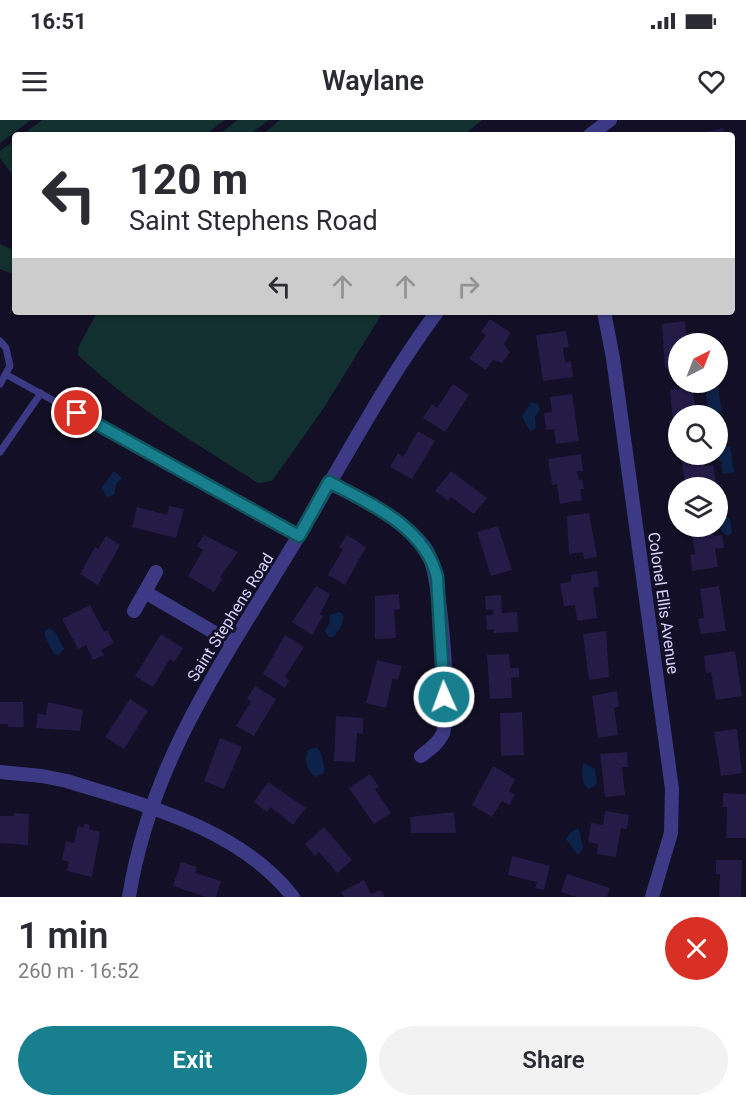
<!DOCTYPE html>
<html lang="en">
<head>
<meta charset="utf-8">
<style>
  :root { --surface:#fff; --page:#f2f2f3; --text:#2b2b33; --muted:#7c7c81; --accent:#187f8f }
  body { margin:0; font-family:Roboto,sans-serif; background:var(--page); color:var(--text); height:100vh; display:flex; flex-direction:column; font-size:22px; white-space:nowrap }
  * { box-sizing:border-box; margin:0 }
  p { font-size:20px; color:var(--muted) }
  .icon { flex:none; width:33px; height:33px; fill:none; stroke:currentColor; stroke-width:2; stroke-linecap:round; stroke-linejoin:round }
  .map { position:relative; height:777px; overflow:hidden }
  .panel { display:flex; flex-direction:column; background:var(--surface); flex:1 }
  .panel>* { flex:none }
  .guide { position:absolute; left:12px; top:12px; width:723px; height:183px; border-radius:6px; box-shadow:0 2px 4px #0004; background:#fff; color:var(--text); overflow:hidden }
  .needle { width:39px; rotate:42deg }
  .buttons { position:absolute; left:668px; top:213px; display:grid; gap:12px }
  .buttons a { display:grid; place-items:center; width:60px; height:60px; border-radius:50%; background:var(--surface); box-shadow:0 2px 4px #0004; font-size:30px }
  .pin { position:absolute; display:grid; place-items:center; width:51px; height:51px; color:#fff; margin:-26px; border:3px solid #fff; border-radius:50%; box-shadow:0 2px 6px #0007 }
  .me { position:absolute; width:66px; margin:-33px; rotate:358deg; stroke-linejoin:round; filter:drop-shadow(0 0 4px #0008) }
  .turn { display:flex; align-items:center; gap:21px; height:126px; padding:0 18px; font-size:27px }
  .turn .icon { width:78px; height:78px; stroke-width:2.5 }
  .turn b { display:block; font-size:42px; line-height:51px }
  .lanes { display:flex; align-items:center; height:57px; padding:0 18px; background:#0003; justify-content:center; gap:30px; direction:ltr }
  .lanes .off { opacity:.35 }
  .round { display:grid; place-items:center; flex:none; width:63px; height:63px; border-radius:32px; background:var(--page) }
  .headline { display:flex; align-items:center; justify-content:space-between; height:102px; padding:0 18px }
  h1 { font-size:36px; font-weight:600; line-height:45px }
  .action { display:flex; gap:12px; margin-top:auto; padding:12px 18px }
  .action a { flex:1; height:69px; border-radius:36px; background:var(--accent); color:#fff; font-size:24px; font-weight:600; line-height:69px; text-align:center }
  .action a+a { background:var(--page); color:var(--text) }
  .status { display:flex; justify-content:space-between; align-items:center; height:42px; padding:0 30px; background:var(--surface); direction:ltr }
  .status svg { height:16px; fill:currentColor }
  header { display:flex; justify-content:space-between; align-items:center; height:78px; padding:0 18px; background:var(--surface); font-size:27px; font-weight:600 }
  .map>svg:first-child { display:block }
</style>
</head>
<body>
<div class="status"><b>16:51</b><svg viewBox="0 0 49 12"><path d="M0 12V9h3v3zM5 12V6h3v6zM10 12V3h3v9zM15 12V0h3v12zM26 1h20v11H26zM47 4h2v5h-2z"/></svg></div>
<header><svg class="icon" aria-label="menu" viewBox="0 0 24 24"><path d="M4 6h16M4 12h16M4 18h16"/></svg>Waylane<svg class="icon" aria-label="heart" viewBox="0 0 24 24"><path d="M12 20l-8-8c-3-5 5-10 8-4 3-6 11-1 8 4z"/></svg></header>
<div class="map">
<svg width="746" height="777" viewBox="0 0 746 777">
  <rect width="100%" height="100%" fill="#130f26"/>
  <!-- green -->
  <path fill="#12302f" d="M0 0H31L0 23Z
    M42 0H225L205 15H22Z
    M238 0H269L249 15H218Z
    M280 0H482L464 15H262Z
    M15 20V58L0 38V31Z
    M0 124 15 131V155L0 149Z
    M97 192H383L323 289 272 361 258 363C196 323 131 286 78 235V228Z"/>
  <!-- water -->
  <path fill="#0c2248" d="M717 262 722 292 709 294 704 264Z
    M531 282 538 284 540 290 535 296 536 308 530 311 522 297Z
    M730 326 734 352 723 354 721 341 713 335 717 334V328Z
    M114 351 122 358 116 364 114 375 106 377 102 367Z
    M723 394 730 399 732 413 728 416 721 411 718 397Z
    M340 492 344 496 340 509 333 517H329L325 511 330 502 329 495Z
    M49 508 55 512 64 529 58 535 54 534 45 517V511Z
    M317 627C322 632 325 647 324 653L315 657C307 649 303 641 308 630Z
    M584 643 595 649 597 664 589 669C581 664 581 649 584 643Z
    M579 708 583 729 578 735 566 719 571 712Z"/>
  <!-- building -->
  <path fill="#241b47" d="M723 8 725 15H698V14Z
    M490 199 511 213 504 224 510 232 502 243 493 240 486 250 469 239 486 215 481 212Z
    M685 201 687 224H678V247L665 248 662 204Z
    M566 211 569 227 563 228 565 242 571 241 573 257 543 261 536 215Z
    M453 264 469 275 445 312 423 298 432 284 437 288Z
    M692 267 697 296H678V314L674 315 670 270Z
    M572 274 579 321 556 324 554 309 546 310 544 293 552 292 550 277Z
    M418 311 435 321 412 359 390 347 398 333 403 337Z
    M581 334 583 351H577L579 360 582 359 584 369H580L582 380 560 384 557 364 552 365 548 339Z
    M703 334 704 346 713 345 717 368H686L681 338Z
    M451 351 487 378 474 394 451 377 448 381 435 371Z
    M169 386 184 389 176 418 132 407 137 387 167 395Z
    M589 393 597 437 584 439 583 432 569 434 567 396Z
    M498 406 512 450 491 456 477 412Z
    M691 406H712L714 416 722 415 724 428 715 429 718 447 692 451 690 435 695 434Z
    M204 415 238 432 220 457 222 459 214 472 188 456 203 430 197 426Z
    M347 415 366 427 345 465 328 455 343 429 339 427Z
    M106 416 120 425 98 465 80 454 95 427 98 429Z
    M597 451 599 467 593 468 597 498 577 501 575 485 564 486 560 463 571 462V455Z
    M316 466 330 474 320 494 323 496 312 515 292 502Z
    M719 466 726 511 701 514 698 499 704 498 700 469Z
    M399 474 400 489 394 490 396 518 375 519V476Z
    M501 475 502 493 517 492 518 512 494 513V509L487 510 486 495H493V489L486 490 485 476Z
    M90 485 104 512 107 510 114 523 101 530 104 535 93 540 86 525 78 529 62 499Z
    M606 511 609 557 589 560 583 514Z
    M161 514 183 528 174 542 170 539 153 567 135 556Z
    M285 515 304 527 285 557 289 560 285 568 263 554Z
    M735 531 742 576 716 580 711 552 706 553 704 536Z
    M509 534 510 548H519V557L511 558 512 578 490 579 487 535Z
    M377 540 402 546 398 560 393 558 386 588 366 583Z
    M255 566 276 579 254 616 236 606 251 581 247 579Z
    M617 571 619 587 614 588 618 615 598 618 592 576Z
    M130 579 148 591 124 629 105 617Z
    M0 582H23L24 607H8V604H0Z
    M48 582 83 590 80 611 36 608 38 593 46 595Z
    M522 592 524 635 501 636 500 593Z
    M336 596 363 598V614L357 613 355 642 334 641Z
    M737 609 742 653 721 656 714 612Z
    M220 618 242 627 224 669 204 661Z
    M627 632 628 647H622L625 675 605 677 600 634Z
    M493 646 515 659 509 671 515 675 509 685 502 681 492 697 472 685Z
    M370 654 379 667 375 669 391 693 374 704 349 668Z
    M268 662 306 688 293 705 270 687 267 692 254 682Z
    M723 673 746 674V718H726L727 687H723Z
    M605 691 629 695 627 709 621 708 616 737 597 734 598 724 588 722 591 703 603 705Z
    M454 692 456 713H411L410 697Z
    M14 693 29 694 28 725 0 723V696H14Z
    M84 704 90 705 89 709 100 712 92 757 67 751 69 742 62 740 66 721 74 723 78 706 84 708Z
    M324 707 352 740 337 753 319 732 315 736 305 724Z
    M512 736 550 746 544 770 535 768 537 762 508 755Z
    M716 740H742L741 777H719L720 754H716Z
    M181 742 197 747 195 753 221 761 216 777H206L173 766Z
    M567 754 610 768 607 777H576L561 772Z
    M364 760 371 774 381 770 385 777H344L341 772Z"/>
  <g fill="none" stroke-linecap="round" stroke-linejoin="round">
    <!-- service -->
    <path stroke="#3d3a85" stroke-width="7" d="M0 221 6 228 10 246 0 264
      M7 255 299 416
      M0 332 41 273"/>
    <!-- minor -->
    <path stroke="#3d3a85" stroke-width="14" d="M590 15 610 0
      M604 192 613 238 672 669 671 713 652 777
      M329 362C361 379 404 398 426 429 441 450 451 588 443 613 439 623 429 630 421 636
      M145 472 232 523
      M134 491 156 452
      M0 652 42 656 67 661C147 686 239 708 293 777
      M129 777C151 638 228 534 298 417 344 341 384 263 437 192"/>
  </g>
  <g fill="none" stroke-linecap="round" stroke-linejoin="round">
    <!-- route casing -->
    <g stroke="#10535d" stroke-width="15">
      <path id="route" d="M77 293 299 416 329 362C371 384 425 407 437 457L444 577"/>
    </g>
    <!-- route -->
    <use href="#route" stroke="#187f8f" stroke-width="10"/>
  </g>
  <g text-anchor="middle" stroke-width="6" stroke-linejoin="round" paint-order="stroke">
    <!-- street labels -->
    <g font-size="16" fill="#d9d4ff" stroke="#130f26">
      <text transform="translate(664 483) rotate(82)" y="6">Colonel Ellis Avenue</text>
      <text transform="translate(230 497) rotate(-58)" y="6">Saint Stephens Road</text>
    </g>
  </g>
</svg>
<div class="buttons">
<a><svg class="needle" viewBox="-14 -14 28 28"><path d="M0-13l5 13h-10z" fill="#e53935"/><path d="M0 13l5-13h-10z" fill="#7c7c81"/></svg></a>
<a><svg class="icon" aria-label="search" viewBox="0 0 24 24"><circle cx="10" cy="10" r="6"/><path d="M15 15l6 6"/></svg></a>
<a><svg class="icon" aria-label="layers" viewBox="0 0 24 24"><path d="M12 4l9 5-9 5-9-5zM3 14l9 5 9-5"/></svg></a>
</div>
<div class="pin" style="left:77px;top:293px;background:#d93025"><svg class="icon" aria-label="arrive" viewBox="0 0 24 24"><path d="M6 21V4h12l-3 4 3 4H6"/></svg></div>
<svg class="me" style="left:444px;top:577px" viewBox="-20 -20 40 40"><circle r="17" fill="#187f8f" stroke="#fff" stroke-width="3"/><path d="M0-11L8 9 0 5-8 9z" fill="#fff"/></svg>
<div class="guide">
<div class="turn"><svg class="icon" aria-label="left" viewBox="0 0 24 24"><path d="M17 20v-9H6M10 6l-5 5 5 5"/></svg><div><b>120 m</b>Saint Stephens Road</div></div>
<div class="lanes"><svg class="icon" aria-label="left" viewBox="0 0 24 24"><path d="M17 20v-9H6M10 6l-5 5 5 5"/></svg><svg class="icon off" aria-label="ahead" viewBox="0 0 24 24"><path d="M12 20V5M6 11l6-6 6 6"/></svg><svg class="icon off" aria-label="ahead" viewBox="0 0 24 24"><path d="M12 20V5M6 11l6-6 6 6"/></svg><svg class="icon off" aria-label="right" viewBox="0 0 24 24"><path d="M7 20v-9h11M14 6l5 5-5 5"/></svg></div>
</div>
</div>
<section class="panel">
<div class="headline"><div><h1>1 min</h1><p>260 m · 16:52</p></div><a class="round" style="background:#d93025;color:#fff"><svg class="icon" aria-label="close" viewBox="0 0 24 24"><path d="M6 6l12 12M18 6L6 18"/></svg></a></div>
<div class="action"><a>Exit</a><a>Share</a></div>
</section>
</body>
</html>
